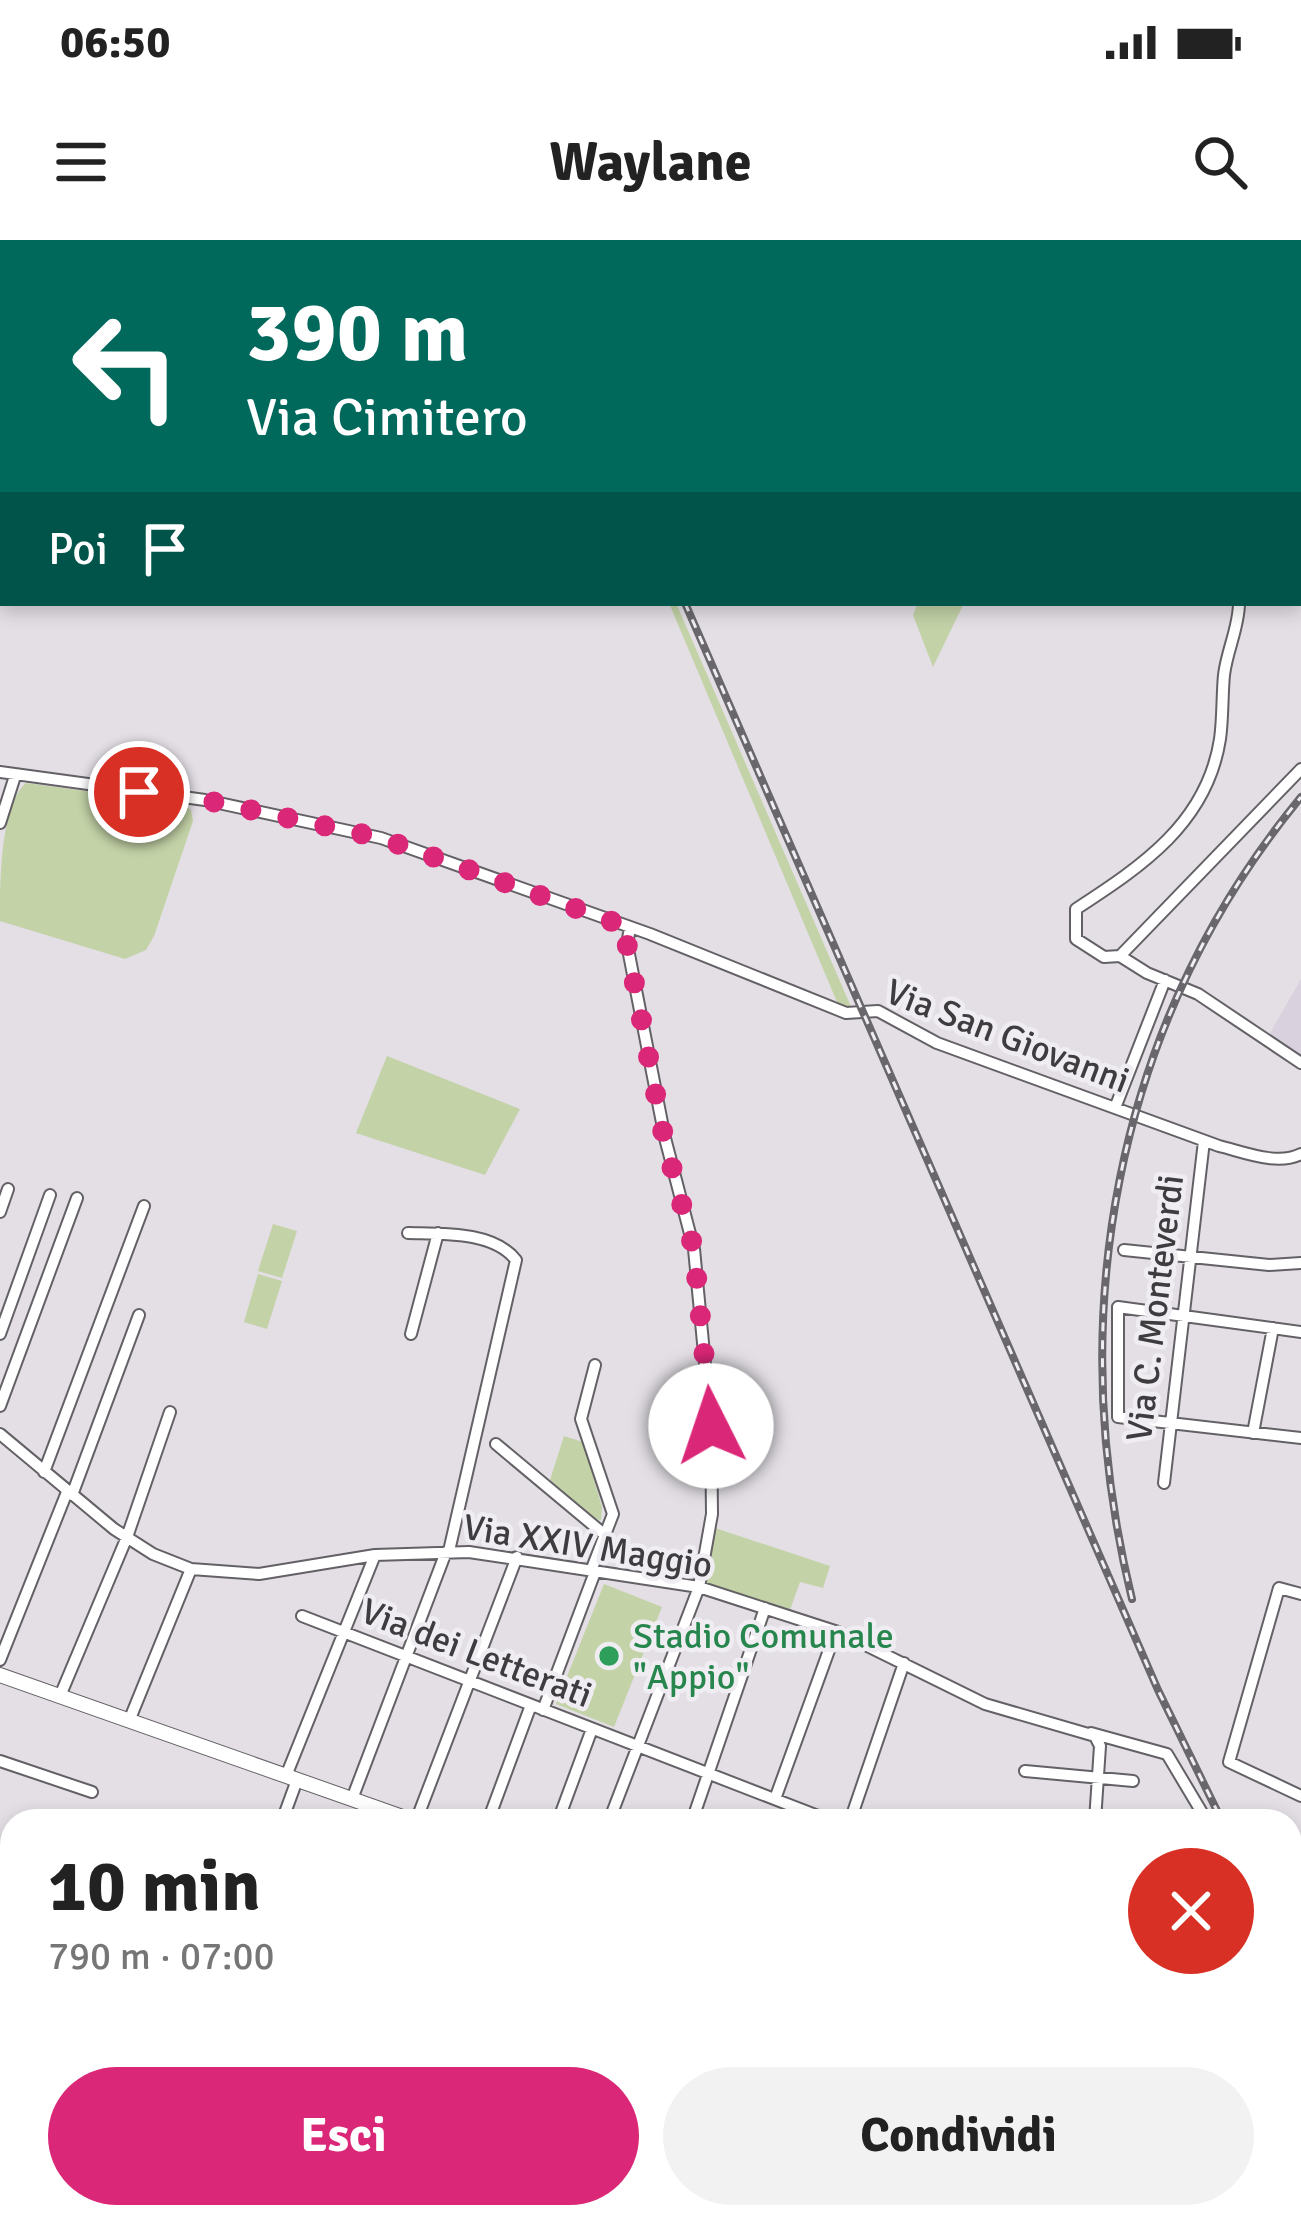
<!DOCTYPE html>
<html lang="it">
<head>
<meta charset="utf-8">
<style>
  :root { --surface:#fff; --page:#f2f2f2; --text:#222; --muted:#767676; --accent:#db2777 }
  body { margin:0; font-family:Signika,sans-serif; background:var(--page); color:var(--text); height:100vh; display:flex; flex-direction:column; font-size:45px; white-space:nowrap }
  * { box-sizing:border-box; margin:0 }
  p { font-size:39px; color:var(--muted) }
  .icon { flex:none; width:66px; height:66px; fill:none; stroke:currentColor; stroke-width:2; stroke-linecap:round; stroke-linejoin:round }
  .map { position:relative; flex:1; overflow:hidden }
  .panel { position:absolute; left:0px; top:1569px; width:1302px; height:420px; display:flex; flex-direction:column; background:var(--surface); border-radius:36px 36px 0 0; box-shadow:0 6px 18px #0003 }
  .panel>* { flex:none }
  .banner { position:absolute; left:0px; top:0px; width:1302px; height:366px; box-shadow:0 6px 18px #0003; background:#00695c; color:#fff; overflow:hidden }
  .pin { position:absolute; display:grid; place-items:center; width:102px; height:102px; color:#fff; margin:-51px; border:6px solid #fff; border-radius:50%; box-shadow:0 3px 12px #0007 }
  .me { position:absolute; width:132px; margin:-66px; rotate:356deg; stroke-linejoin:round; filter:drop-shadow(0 0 9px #0008) }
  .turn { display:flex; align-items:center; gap:42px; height:252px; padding:0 48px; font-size:54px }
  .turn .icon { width:156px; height:156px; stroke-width:2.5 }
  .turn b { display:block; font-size:84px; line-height:102px }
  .then { display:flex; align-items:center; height:114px; padding:0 48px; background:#0003; gap:24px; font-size:45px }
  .round { display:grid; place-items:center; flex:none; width:126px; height:126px; border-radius:63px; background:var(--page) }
  .summary { display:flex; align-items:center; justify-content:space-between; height:204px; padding:0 48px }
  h1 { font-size:72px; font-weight:700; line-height:90px }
  .primary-button { display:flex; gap:24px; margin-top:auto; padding:24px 48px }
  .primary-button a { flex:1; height:138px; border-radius:72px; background:var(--accent); color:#fff; font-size:48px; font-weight:700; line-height:138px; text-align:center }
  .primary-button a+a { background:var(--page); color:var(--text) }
  .status { display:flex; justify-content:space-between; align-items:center; height:84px; padding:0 60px; background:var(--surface); direction:ltr }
  .status svg { height:33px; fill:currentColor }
  header { display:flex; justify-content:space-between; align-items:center; height:156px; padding:0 48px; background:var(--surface); font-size:54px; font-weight:700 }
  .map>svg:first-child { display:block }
</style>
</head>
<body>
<div class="status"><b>06:50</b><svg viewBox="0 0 49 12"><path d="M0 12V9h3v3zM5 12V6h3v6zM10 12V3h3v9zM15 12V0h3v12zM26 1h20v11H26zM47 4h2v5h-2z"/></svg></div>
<header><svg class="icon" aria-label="menu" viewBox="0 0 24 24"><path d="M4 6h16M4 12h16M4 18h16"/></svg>Waylane<svg class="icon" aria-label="search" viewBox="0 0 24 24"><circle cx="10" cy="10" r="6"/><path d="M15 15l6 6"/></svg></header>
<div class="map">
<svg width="1301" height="1989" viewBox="0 0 1301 1989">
  <rect width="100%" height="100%" fill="#e3dfe5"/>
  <!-- built -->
  <path fill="#d9d1dd" d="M615 0H1059L614 3Z
    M1301 739V817L1269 795Z"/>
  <!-- green -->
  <path fill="#c3d2a7" d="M669 363H676L852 769 837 762Z
    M918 363H964L933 427 913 375Z
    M26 543 182 564 191 570 193 581 154 696 146 710 125 719 0 681C0 646 0 564 26 543Z
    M387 816 520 869 485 935 356 893Z
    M273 984 297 991 282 1038 258 1031Z
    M258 1034 282 1041 267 1089 244 1082Z
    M564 1196 583 1202 602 1267 601 1280 594 1279 550 1240Z
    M715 1288 830 1326 823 1348 800 1342 790 1370 705 1344Z
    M604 1344 662 1367 614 1487 556 1464Z"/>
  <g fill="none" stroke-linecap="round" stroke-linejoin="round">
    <!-- minor casing -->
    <g stroke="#646166" stroke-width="14">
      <path id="minor" d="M505 3 512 0
        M1299 75 1301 73
        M1299 124 1301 127
        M1299 181 1301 179
        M1299 283 1301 281
        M1301 529 1120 716 1147 733 1198 754 1301 823
        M0 532 205 560 381 598 650 694 846 773 878 771 937 803 1219 906C1244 912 1277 926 1301 914
        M0 583 15 536
        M1120 716 1104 717 1076 699V669C1142 626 1207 583 1220 499 1223 478 1222 456 1224 435 1227 410 1239 387 1239 363
        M1115 868 1165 740
        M0 972 8 949
        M408 993C442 994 493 991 516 1020L449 1311
        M1124 1010 1269 1025 1301 1023
        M1301 1092 1118 1067V1177L1301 1198
        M0 1094 50 955
        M411 1094 438 993
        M0 1166 77 958
        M1253 1193 1273 1088
        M0 1194 114 1289 153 1314 191 1329 259 1334 375 1315 469 1312 699 1347 841 1393 985 1464 1095 1496 1100 1506 1095 1581
        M496 1204 605 1295
        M44 1232 144 966
        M1164 1243 1204 901
        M72 1255 139 1075
        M591 1331 613 1274 581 1179 595 1125
        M1301 1354 1279 1348 1229 1522 1301 1556
        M302 1376 831 1581
        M0 1420 67 1252
        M60 1456 127 1297 170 1172
        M543 1470 595 1332
        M129 1481 191 1329
        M1091 1493 1167 1514 1207 1581
        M0 1521 92 1552
        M1025 1531 1133 1541
        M286 1536 375 1315
        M352 1559 446 1312
        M775 1559 836 1391
        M282 1581 297 1540
        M416 1581 517 1317
        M488 1581 531 1465
        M558 1581 592 1489
        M609 1581 699 1347 712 1274 711 1186 694 1009 665 898 627 704 630 688
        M692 1581 765 1368
        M850 1581 904 1423
        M0 1673 12 1680
        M1290 1885 1301 1889
        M1183 1984 1185 1977
        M466 1989 470 1977
        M1049 1989 1053 1977"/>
    </g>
    <!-- tertiary casing -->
    <g stroke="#646166" stroke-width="16">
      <path id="tertiary" d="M0 1435 414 1581
        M1290 1634 1301 1630"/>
    </g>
    <!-- minor -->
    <use href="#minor" stroke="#fff" stroke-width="10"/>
    <!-- tertiary -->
    <use href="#tertiary" stroke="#fff" stroke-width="14"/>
    <!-- rail casing -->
    <g stroke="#69676b" stroke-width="8">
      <path id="rail" d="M522 0 524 3
        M685 363 1158 1450 1222 1581
        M1132 1359C1063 1076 1113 785 1301 557
        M1290 1693 1301 1710"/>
    </g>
    <!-- rail -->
    <use href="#rail" stroke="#f0edf2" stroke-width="3" stroke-dasharray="9" stroke-linecap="butt"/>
  </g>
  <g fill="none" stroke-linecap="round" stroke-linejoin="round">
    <!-- route -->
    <path stroke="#db2777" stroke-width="21" stroke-dasharray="0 37.8" d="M139 552 205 560 381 598 630 688 627 704 664 898 694 1010 711 1186"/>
  </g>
  <!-- markers -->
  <circle fill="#2e9e5b" stroke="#f0edf2" stroke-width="4.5" cx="609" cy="1416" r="12"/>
  <g text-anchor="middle" stroke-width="9" stroke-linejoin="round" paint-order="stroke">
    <!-- street labels -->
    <g font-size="36" fill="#3e3c3f" stroke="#f0edf2">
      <text transform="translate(1008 795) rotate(21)" y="13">Via San Giovanni</text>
      <text transform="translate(1154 1068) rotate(-83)" y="13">Via C. Monteverdi</text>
      <text transform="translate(588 1305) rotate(9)" y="13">Via XXIV Maggio</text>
      <text transform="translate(477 1412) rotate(21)" y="13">Via dei Letterati</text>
    </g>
    <!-- leisure labels -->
    <g font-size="36" fill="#27864d" stroke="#f0edf2" text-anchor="start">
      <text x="633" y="1408">Stadio Comunale<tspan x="633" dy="41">"Appio"</tspan></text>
    </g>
  </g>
</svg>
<div class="pin" style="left:139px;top:552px;background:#d93025"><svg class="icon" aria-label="arrive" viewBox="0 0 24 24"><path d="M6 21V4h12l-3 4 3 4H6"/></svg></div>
<svg class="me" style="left:711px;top:1186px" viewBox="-20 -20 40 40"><circle r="19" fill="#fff"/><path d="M0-13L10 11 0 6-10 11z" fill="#db2777"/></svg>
<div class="banner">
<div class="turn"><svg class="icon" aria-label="left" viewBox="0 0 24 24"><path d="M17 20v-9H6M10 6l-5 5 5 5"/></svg><div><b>390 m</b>Via Cimitero</div></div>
<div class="then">Poi<svg class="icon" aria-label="arrive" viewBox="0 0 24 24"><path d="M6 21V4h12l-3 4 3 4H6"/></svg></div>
</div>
<section class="panel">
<div class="summary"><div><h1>10 min</h1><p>790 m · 07:00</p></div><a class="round" style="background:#d93025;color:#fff"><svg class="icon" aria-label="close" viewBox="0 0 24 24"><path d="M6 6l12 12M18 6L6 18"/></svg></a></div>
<div class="primary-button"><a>Esci</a><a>Condividi</a></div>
</section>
</div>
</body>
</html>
